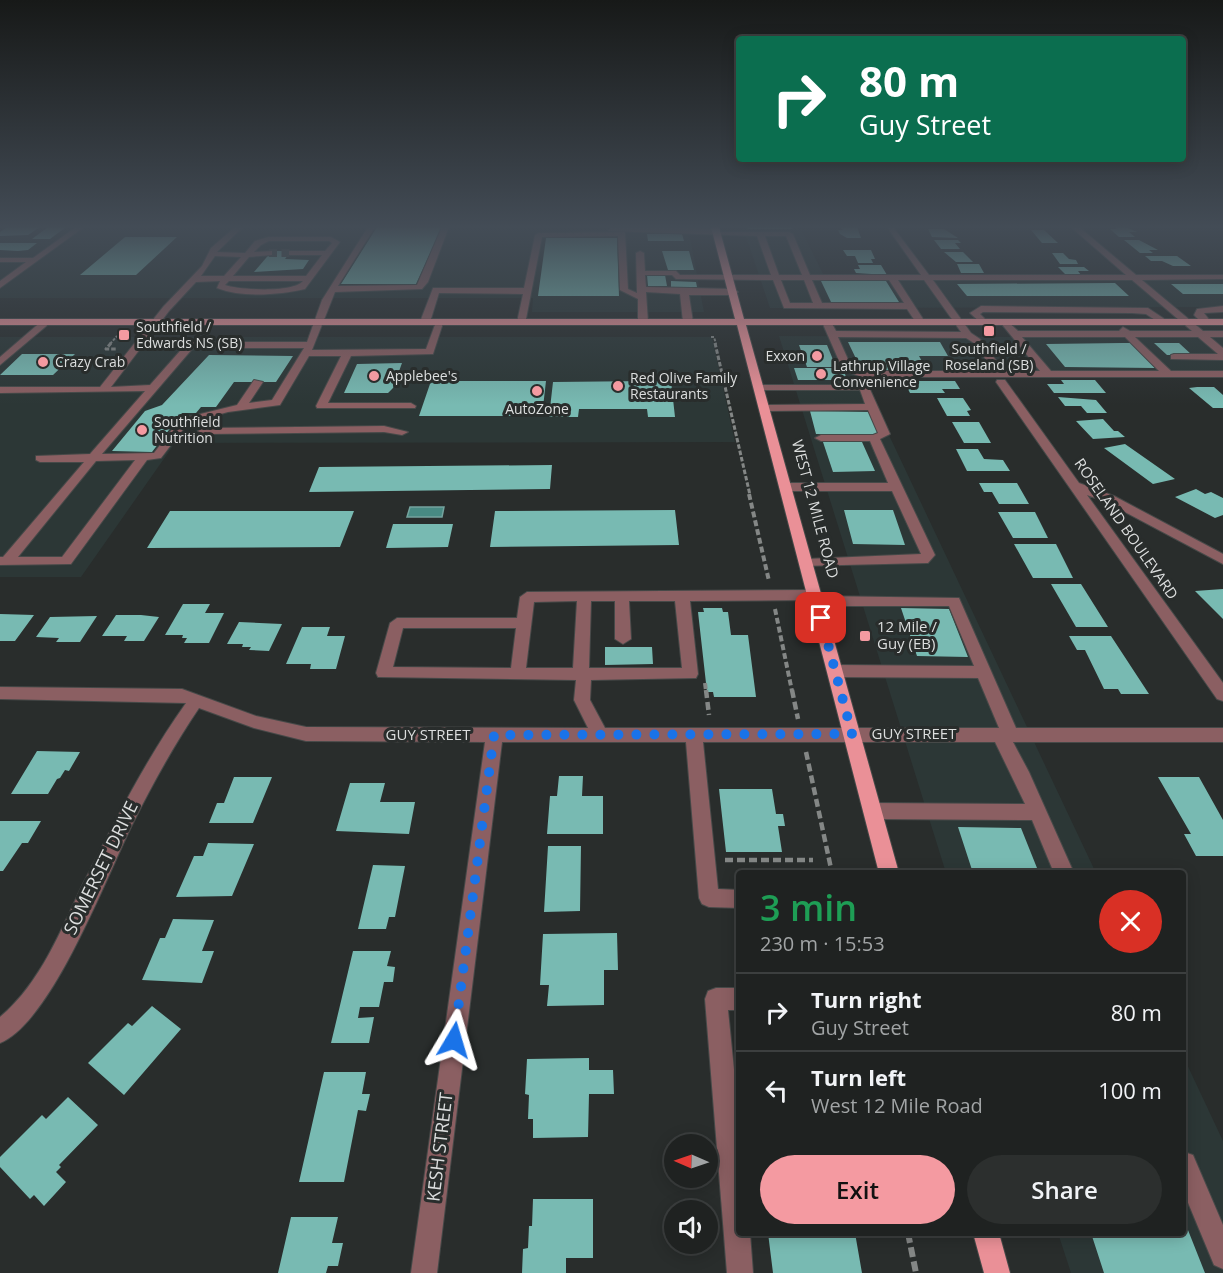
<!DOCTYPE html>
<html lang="en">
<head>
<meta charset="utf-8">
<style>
  :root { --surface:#1f2221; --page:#2c2f2e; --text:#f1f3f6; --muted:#a1a4a5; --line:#3c3f3f; --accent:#f49aa1 }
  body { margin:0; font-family:"Open Sans",sans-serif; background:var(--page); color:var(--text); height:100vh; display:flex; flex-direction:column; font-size:22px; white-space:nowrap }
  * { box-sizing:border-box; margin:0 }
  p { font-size:20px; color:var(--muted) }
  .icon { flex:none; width:33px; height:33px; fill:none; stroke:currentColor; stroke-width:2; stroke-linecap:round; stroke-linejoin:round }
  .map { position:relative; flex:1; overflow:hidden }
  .drawer { position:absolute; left:736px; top:870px; width:450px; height:366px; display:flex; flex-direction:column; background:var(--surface); border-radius:6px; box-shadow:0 3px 15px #0003,0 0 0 2px var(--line) }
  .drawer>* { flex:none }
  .banner { position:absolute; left:736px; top:36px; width:450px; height:126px; border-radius:6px; box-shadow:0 3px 15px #0003,0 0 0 2px var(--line); background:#0b6e4f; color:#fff; overflow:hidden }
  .needle { width:39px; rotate:272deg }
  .tools { position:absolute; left:664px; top:1134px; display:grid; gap:12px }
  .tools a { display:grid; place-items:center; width:54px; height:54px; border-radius:50%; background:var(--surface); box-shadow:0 3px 15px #0003,0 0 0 2px var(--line); font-size:30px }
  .pin { position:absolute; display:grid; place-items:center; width:51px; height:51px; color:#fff; margin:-26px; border-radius:12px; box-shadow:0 3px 9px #0006 }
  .me { position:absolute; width:66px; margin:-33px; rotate:7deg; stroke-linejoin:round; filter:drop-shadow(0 0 4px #0008) }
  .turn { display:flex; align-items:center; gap:21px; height:126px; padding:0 24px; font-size:27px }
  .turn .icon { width:78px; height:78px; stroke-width:2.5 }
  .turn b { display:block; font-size:42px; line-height:51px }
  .round { display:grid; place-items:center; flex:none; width:63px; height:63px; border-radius:32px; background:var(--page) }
  .headline { display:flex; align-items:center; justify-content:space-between; height:102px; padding:0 24px }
  h1 { font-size:36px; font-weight:600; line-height:45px; color:#1e9e55 }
  .action { display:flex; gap:12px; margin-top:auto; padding:12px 24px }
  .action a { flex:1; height:69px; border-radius:36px; background:var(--accent); color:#111; font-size:24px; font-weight:600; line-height:69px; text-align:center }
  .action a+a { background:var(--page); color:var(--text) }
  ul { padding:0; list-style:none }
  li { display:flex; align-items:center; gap:18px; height:78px; padding:0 24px; border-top:2px solid var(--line) }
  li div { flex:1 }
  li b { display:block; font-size:22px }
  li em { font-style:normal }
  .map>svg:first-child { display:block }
</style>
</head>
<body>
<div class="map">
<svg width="1223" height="1273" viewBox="0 0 1223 1273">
  <rect width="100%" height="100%" fill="#292d2c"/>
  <!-- built -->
  <path fill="#2c3736" d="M0 227H688L704 312H532L533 298H0Z
    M743 227H800L823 274 1223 275V307L770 308Z
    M779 336 1223 338V378H862L1096 873H946Z
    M0 337H712L735 442 175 443 81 577H0Z
    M1184 1058 1223 1141V1273H1071L1058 1233H1184Z"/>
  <!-- water -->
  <path fill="#488a83" stroke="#74a39e" stroke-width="1.5" d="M410 507H444L442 517H407Z"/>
  <!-- building -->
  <path fill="#78bab2" d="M7 227H40L28 235 0 236V232Z
    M48 227H66L50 239H32Z
    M377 227H442L416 284H341Z
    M747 227H792L793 229H748Z
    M840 227H857L861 238H847L840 234 838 230H843Z
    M1114 227H1126L1137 232H1129L1135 237H1119L1110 229H1117Z
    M928 229H944L958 238 932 237Z
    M1031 230H1044L1058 243H1042Z
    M647 234H682L684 241H648Z
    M125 237H177L136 275H80Z
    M546 238H617L619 296H538Z
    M934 240H958L961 243H955L960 249H941Z
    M1124 240H1139L1158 250H1149L1153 253H1140Z
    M0 243H37L28 250 18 251 0 250Z
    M843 250H871L875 259H871L873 263H858L855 256H847Z
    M272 251H291L285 259 309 260 303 269 254 272Z
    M662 251H689L694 270H668Z
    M944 252H963L973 262H956Z
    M1052 253H1063L1069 259 1076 260 1078 264H1060Z
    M1145 256H1177L1191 266H1173L1162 261H1151Z
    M957 264H979L984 273H961Z
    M858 265H881L887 275 856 273 854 269H860Z
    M1058 267H1084L1089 271H1078L1081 275H1066Z
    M647 275H665L667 286H648Z
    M671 281 696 282 697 287H671Z
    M821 281H886L899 302H831Z
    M1115 283 1129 296H967L957 284Z
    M1171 284H1223V294H1183Z
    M848 342H940L948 356H919L925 367H899L902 372H876L873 367H860Z
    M1122 343H1131L1155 368 1065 367 1046 344Z
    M1154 343H1179L1192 355H1167Z
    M799 345H827L836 367H807Z
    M22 354H75L53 375H0Z
    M209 355 293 356 276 382H234L216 407H201L196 413H182L152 452 112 451 145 411 162 405Z
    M402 363 393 388 388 393H344L357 364Z
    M794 368H835L836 371H844L847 380H798Z
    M1061 380H1095L1106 393H1054L1047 384H1064Z
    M431 381H546L542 416H419Z
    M648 381H671L675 417H648L647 409H579L578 417H549L553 382Z
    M904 381H955L960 389H942L945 393H910Z
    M1197 387H1214L1223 395V408H1213L1189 388Z
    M1058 397 1096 400 1107 413H1087L1081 406H1065Z
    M937 398H963L971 410 967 411 970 416H947Z
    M810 411 872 412 881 435 816 434Z
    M1103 419 1114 431H1118L1125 437 1093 439 1076 421Z
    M952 422H979L991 443H964Z
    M823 442H862L875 471 833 472Z
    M1125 444 1175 479 1153 484 1104 448Z
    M956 449H978L984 459 1003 460 1010 471H967Z
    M552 465 550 489 309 492 319 467Z
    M979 483H1017L1029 504H999L992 492H984Z
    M1196 489 1205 494 1211 492 1223 498V515L1215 518 1175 497Z
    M675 510 679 545 490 547 495 511Z
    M844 510H893L905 545 853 544Z
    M170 511H354L340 547 147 548Z
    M998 512H1035L1048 538H1013Z
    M393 524H453L448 547 386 548Z
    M1014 544H1056L1073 578H1033Z
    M1051 584H1081L1108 627H1076Z
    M1223 589V619L1195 591Z
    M183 604H210L205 613H224L209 643H184L187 638H182L183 635H165Z
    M703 608H722L723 612H728L731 635H748L756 697H714L713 692H707L698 612H704Z
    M901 608 949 609 968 657 917 656Z
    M0 614 34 615 15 641H0Z
    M116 615H141L159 617 144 641H124L127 636H102Z
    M97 616 80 642H56L59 638 36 637 50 617Z
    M239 622 282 624 269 651 249 650 251 647H242L243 644H227Z
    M302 627H330L327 636H345L336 669H310L311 664H286Z
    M1069 636H1111L1149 694H1121L1118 689H1104L1085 650H1077Z
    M605 647H652L653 664 605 665Z
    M37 751 80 752 69 771 65 770 60 778 57 779 48 794H11Z
    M559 776H583L582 796H603V834H547L550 796H557Z
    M234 777H272L253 823H209L217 803H224Z
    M1158 777H1199L1223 820V856H1196L1184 834H1191Z
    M350 783H385L380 802H415L409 834 336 831Z
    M719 789H772L776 814H783L785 826H778L782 852H726Z
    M0 821H41L28 843H22L3 871H0Z
    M958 827 1021 828 1039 873H973Z
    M208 843 254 844 232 896 176 897 194 856H203Z
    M548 846H581L580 911 544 912Z
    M373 865 405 866 395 917H389L386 929H358Z
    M173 919 214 920 202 951H214L202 983 142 980 160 938H165Z
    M617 933 618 970H604V1005L547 1006 549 985H540L543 934Z
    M353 951H391L387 966 395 967 393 982H384L379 1007H360L358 1018 374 1017 369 1043H331Z
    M152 1006 181 1029 124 1095 88 1063 128 1023 132 1026Z
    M589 1058V1070H613L614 1094H589L588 1137 533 1138V1119H528L529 1095 525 1094 527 1059Z
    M324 1072H366L362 1094H370L366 1111 358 1110 344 1182H299Z
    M68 1097 98 1125 59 1165 61 1167 56 1172 66 1182 44 1206 34 1195 30 1199 0 1167V1157L42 1115 46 1119Z
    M533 1199H593V1258H566V1273H522L523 1249 528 1248 529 1226H532Z
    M291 1217H338L332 1243H343L338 1266H328L326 1273H278Z
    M1184 1220 1205 1273H1104L1091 1233H1184Z
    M768 1233H855L862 1273H773Z"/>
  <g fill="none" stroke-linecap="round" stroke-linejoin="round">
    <!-- minor-tunnel -->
    <path stroke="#444847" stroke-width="8" stroke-dasharray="8 4.5" stroke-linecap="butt" d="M269 253H292"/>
    <!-- minor casing -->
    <g stroke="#464948" stroke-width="2">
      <path id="minor" d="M76 227H84L0 288V281L26 262H0V258H33Z
        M235 227H243L217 252 245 253 255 241 268 237H331L340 242 305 289C278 295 243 298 217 288L220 281 196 282 169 311 111 387 150 385 187 343 190 342H307L322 300 368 227H375L338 286 417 285 442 227H449L428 282 422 289 335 292 312 350 426 349 436 322 444 320 433 354 351 356 328 403H411L416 406 415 408H317L316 406 341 356H309L280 405 228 412 188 423 161 458 147 460 71 564 0 565V557H3L84 462H40L36 460V456L90 454 145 391 0 393V387H100L163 307 202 266 211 248ZM269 241H329L332 243 325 251H289V255H322L306 276H233L249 257 272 255V251L254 252 261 245ZM215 256 241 257 224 276H201ZM229 281H303C293 293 240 290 225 285ZM193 348H304L272 400 249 403 263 382 254 380 237 405 180 419 154 453 102 454ZM135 460 62 557H18L96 461Z
        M611 227 716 229 719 232H789L793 234 810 275H921L887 227H893L929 275H1126L1071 227H1079L1136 275H1223V279L1142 280 1203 331H1223V337H1210L1223 348V360L1171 359V355L1174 354H1218L1198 337H1135L1171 371H1223V377H862L843 370 822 322 830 320 836 331 961 332 924 280H898L925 322 920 325 917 324 907 309 784 308 773 280 676 279 672 275H645L646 287 734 289 738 292 734 295H689L693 322 688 325 683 322 680 294 646 292 648 322 643 325 638 322V299L620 290 618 236 542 237 525 324 517 322 523 294 439 293 430 322 425 325 420 322 433 288H524L535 235 539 233 625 232 628 289 637 293 636 253 640 251 644 253 645 271H676L680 275H771L757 236 608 231ZM765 236H786L802 275H779ZM781 280H804L813 303H790ZM812 280H889L904 303H822ZM933 280H1132L1192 331H1130L1123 327 1119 331H1018L1005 319 1000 322 1040 371H1004L980 339 971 333ZM838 337 966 338 974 343 994 371H863L851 366ZM1022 337H1125L1159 371H1051Z
        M981 306 1148 308 1169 322 1161 324 1146 314 1132 313 983 312 980 314 988 322 983 325 970 313Z
        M1223 306V312L1204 313 1211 322 1209 324H1203L1194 315 1197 309Z
        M43 320 51 322 0 365V357Z
        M997 380H1005L1079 483 1114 496 1223 554V564L1106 502 1087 495 1223 683V701L1217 699 996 382Z
        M756 385H868L890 434 880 439 935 555 928 563 801 566 799 563 806 559 921 554 892 491H785L779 487 785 483H888L870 441H821L815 438 821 435H873L878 433 868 410 765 411 760 408 765 405 865 404 860 390H760L755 387Z
        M384 426 408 432 402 435 384 432 204 434 198 431 204 428Z
        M814 590 819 592 820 596 959 598 1016 728H1223V742H1013L1029 772 1074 873H1054L1032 820 872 819 866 816 863 811 866 806 872 803 1025 804 995 742H703L718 889 740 890V908L709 907 702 904 699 898 686 742H502L437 1273H411L485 742 306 741 254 728 199 708C174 745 153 783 133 823 107 875 52 1022 0 1043V1017C41 983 61 929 84 882 115 821 146 759 186 703L0 699V687L182 689 256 716 306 727 588 728 574 700 576 680 378 677 376 673 390 623 397 618H517L520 597 527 592ZM810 600 811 604 816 606H949L974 666 835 665 829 667 827 671 829 675 835 677 978 678 999 728H605L590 700 591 680 696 678 698 674 690 601ZM577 601 573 668H526L534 602ZM591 601H615V639L623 644 631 639 629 601H675L682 668H589ZM403 628H516L511 668 393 667Z
        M716 988H740V1010H728L740 1129V1233H750L753 1273H727L705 999 708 991Z
        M1184 1152 1193 1155 1223 1225V1269L1214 1265 1184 1193Z"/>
    </g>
    <!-- major casing -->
    <g stroke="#464948" stroke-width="2">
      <path id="major" d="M711 227H719L744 319H1223V325H746L899 873H879L737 325H0V319H735Z
        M973 1233H999L1010 1273H984Z"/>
    </g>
    <!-- path-far4 -->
    <path stroke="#848786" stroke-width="2" stroke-dasharray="3 1.5" stroke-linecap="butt" d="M711 337H714L716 344
      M110 344 117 336"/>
    <!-- path-far3 -->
    <path stroke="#848786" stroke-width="3" stroke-dasharray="4.5 2" stroke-linecap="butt" d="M111 343 106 349H117
      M715 343 750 495"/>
    <!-- path-far2 -->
    <path stroke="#848786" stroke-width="4" stroke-dasharray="6 3" stroke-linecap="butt" d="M749 494 769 581
      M775 609 792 691
      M705 683 706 691"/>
    <!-- path-far1 -->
    <path stroke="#848786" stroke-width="4.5" stroke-dasharray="8 4" stroke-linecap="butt" d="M706 690 709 715
      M792 690 798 719
      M806 752 832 873
      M725 860H813"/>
    <!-- path -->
    <path stroke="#848786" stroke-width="6" stroke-dasharray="10 4.5" stroke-linecap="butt" d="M908 1233 916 1273"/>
    <!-- minor -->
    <use href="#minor" fill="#8b5f62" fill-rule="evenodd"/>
    <!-- major -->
    <use href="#major" fill="#ea9097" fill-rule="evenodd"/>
  </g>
  <!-- sky -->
  <linearGradient id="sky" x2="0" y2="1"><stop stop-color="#171918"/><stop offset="0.56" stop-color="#434c56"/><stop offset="1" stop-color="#434c56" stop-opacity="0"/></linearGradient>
  <rect width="1223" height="405" fill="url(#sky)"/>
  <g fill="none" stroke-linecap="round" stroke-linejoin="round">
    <!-- route -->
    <path stroke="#1a73e8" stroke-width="10" stroke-dasharray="0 18" d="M454 1040 494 735 852 734 821 618"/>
  </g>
  <!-- markers -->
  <g fill="#f49aa1" stroke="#292d2c" stroke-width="2">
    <rect x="983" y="325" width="12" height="12" rx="3"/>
    <rect x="118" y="329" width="12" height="12" rx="3"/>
    <circle cx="817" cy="356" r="6"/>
    <circle cx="43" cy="362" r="6"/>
    <circle cx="821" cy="374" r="6"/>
    <circle cx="374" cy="376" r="6"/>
    <circle cx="618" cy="386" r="6"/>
    <circle cx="537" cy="391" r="6"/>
    <circle cx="142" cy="430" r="6"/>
    <rect x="859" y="630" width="12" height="12" rx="3"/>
  </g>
  <g text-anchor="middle" stroke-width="6" stroke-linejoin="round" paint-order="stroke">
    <!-- far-poi labels -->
    <g font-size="14" fill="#dcdede" stroke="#292d2c" text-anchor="start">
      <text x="136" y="332">Southfield /<tspan x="136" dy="16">Edwards NS (SB)</tspan></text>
      <text x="989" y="354" text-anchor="middle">Southfield /<tspan x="989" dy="16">Roseland (SB)</tspan></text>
      <text x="805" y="361" text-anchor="end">Exxon</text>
      <text x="55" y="367">Crazy Crab</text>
      <text x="833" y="371">Lathrup Village<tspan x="833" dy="16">Convenience</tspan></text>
      <text x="386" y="381">Applebee's</text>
      <text x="630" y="383">Red Olive Family<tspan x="630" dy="16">Restaurants</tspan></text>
      <text x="537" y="414" text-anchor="middle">AutoZone</text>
      <text x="154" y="427">Southfield<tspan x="154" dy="16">Nutrition</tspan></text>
    </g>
    <!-- street labels -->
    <g font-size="15" fill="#dcdede" stroke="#292d2c">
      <text transform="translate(815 509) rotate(75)" y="5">WEST 12 MILE ROAD</text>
      <text transform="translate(1126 529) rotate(55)" y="5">ROSELAND BOULEVARD</text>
      <text x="914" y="739">GUY STREET</text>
      <text x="428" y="740">GUY STREET</text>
    </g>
    <!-- poi labels -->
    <g font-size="15" fill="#dcdede" stroke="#292d2c" text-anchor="start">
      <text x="877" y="632">12 Mile /<tspan x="877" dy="17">Guy (EB)</tspan></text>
    </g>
    <!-- near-street labels -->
    <g font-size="18" fill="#dcdede" stroke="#292d2c">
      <text transform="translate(101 868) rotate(-64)" y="6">SOMERSET DRIVE</text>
      <text transform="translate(440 1147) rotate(-83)" y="6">KESH STREET</text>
    </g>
  </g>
</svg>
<div class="tools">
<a><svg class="needle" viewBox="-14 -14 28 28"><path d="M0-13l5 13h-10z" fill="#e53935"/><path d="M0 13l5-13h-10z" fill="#a1a4a5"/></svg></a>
<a><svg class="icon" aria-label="sound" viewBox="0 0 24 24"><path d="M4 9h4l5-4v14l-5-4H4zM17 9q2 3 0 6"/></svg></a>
</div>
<div class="pin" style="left:821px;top:618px;background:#d93025"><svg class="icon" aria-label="arrive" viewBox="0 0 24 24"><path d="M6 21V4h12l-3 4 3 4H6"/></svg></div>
<svg class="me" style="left:454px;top:1040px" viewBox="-20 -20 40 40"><path d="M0-17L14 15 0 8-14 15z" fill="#1a73e8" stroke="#fff" stroke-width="4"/></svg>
<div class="banner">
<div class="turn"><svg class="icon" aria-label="right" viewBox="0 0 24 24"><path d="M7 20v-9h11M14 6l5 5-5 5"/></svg><div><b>80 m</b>Guy Street</div></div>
</div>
<section class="drawer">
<div class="headline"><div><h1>3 min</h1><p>230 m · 15:53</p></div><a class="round" style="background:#d93025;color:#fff"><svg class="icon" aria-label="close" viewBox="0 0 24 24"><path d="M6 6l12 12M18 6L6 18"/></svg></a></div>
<ul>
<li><svg class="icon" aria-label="right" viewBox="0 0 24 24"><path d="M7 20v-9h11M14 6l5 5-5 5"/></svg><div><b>Turn right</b><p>Guy Street</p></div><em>80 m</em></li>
<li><svg class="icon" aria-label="left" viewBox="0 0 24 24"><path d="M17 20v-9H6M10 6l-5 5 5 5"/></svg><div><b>Turn left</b><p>West 12 Mile Road</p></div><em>100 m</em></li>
</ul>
<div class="action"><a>Exit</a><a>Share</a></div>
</section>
</div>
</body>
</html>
